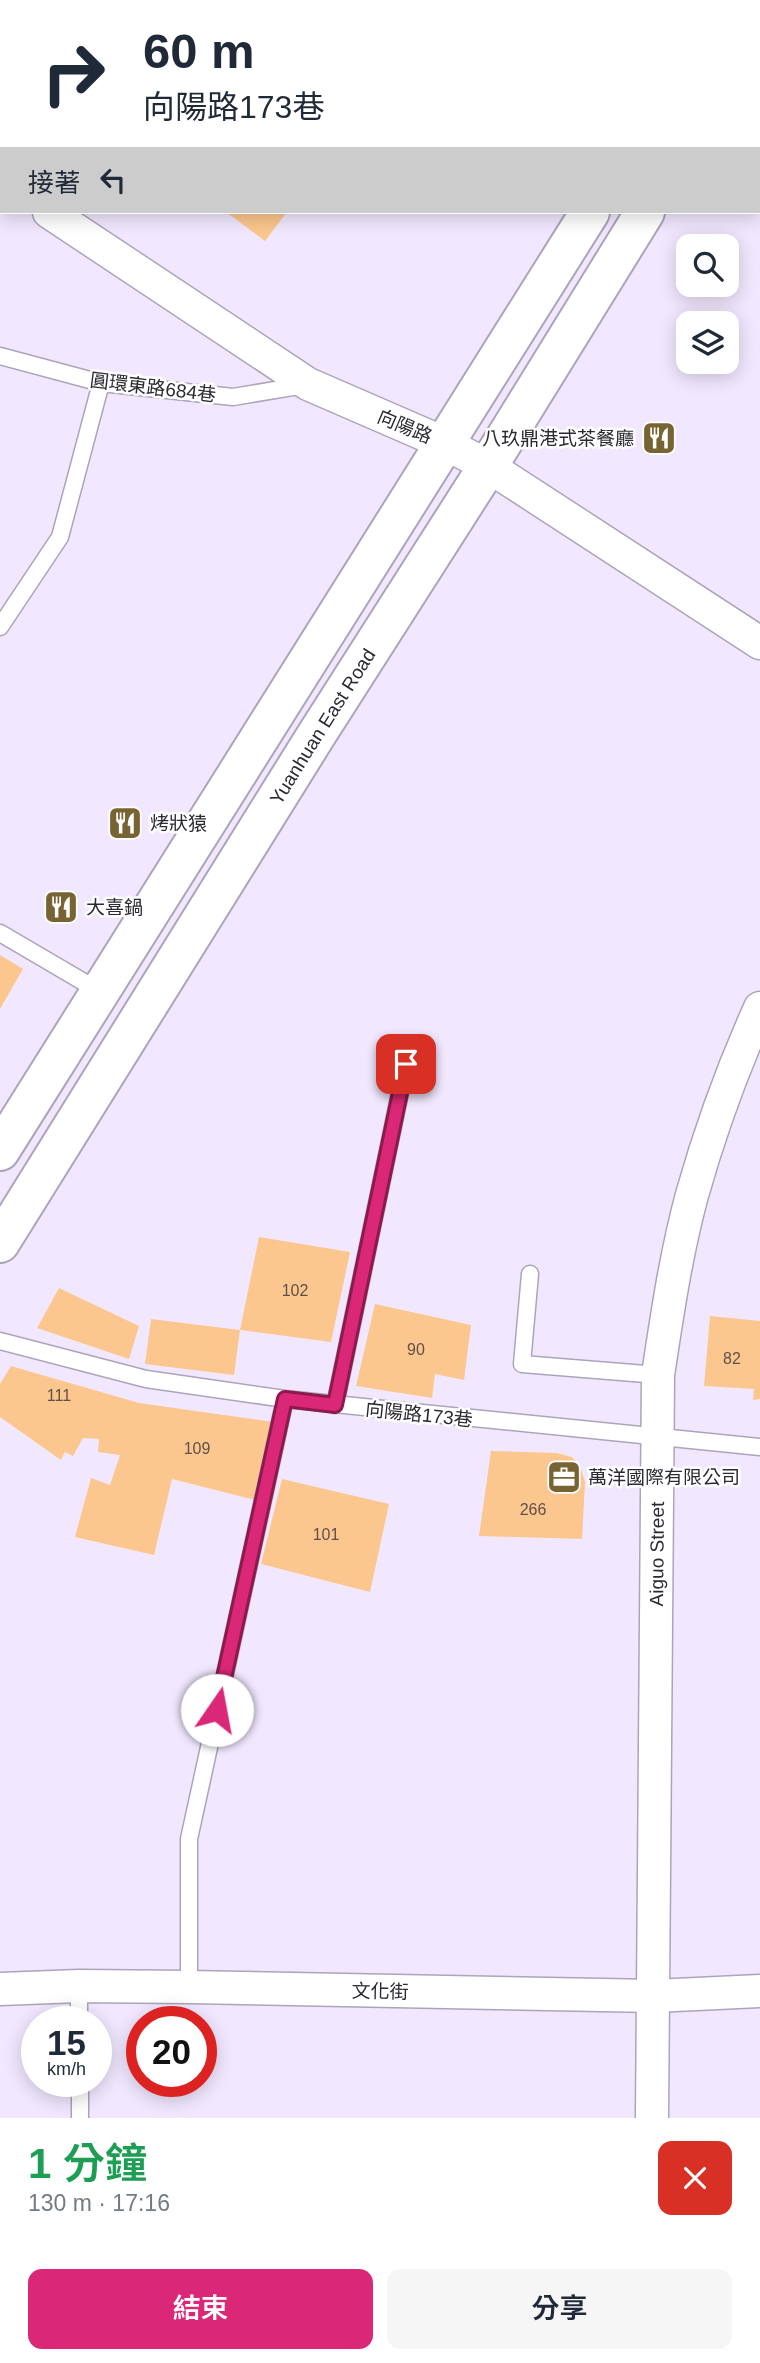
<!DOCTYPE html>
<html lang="zh-TW">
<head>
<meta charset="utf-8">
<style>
  :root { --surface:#fff; --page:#f6f6f7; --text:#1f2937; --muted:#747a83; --accent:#db2777 }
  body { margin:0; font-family:Arial,"Noto Sans TC",sans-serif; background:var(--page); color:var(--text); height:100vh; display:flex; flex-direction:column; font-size:26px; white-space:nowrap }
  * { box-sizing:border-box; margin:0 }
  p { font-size:23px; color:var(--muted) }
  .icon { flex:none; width:38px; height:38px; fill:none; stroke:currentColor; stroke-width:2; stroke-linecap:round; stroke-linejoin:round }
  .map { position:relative; height:2118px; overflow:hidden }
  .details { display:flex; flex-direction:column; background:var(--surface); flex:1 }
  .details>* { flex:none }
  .banner { position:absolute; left:0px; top:0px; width:761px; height:214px; box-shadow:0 4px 18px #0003; background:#fff; color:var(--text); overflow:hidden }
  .tools { position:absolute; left:676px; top:234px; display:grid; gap:14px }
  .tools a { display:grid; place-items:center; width:63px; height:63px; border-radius:14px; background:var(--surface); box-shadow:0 4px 18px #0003; font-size:35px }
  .speed { position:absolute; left:21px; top:2006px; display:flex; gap:14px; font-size:35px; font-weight:700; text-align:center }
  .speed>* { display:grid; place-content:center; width:91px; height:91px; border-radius:50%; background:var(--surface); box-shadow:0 4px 18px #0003; line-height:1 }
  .speed small { font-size:18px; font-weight:400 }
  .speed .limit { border:10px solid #d22; background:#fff; color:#111 }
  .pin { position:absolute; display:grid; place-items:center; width:60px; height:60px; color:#fff; margin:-30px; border-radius:14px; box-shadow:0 4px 10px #0006 }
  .me { position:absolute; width:77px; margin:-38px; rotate:12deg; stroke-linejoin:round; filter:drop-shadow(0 0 5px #0008) }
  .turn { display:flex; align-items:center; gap:24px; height:147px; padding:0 28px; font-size:32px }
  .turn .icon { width:91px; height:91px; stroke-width:2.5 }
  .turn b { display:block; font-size:49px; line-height:60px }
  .then { display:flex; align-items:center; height:66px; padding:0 28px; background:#0003; gap:14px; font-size:26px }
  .round { display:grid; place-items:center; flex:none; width:74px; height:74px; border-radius:14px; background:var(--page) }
  .headline { display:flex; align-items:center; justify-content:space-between; height:119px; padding:0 28px }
  h1 { font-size:42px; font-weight:600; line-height:52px; color:#1e9e55 }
  .action { display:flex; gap:14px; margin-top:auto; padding:14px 28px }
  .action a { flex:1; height:80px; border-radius:14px; background:var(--accent); color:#fff; font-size:28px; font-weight:600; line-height:80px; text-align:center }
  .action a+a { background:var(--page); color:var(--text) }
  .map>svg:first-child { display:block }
</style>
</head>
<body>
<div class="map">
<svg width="760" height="2118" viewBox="0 0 760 2118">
  <rect width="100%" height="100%" fill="#f1e8ff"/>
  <!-- building -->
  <path fill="#fcc78e" d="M226 212H287L265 241Z
    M0 955 23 969 0 1009Z
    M259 1237 350 1252 331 1342 240 1330 234 1375 145 1364 151 1319 240 1330Z
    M59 1288 139 1326 129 1359 37 1328Z
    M375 1304 471 1325 464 1380 435 1374 432 1398 356 1386Z
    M710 1316 760 1321V1399L753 1400 754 1389 704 1386Z
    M11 1366 139 1403 273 1422 255 1500 172 1479 154 1555 75 1537 91 1478 110 1485 120 1455 98 1452 99 1439 83 1438 73 1456 65 1452 61 1460 0 1417V1384Z
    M491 1451 557 1453 572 1457 581 1469 585 1482 582 1539 479 1536Z
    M282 1479 389 1504 370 1592 261 1564Z"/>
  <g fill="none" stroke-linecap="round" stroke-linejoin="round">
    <!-- service casing -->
    <g stroke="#aca4b9" stroke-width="19">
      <path id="service" d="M0 356 101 383 233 397 305 385
        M0 627 60 537 101 383
        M0 933 99 991
        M530 1274 522 1364 658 1375
        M0 1341 146 1379 285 1399 760 1447
        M335 1405 406 1064
        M79 1986V2021
        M189 1987V1839L285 1399
        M80 2081V2118"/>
    </g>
    <!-- minor casing -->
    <g stroke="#aca4b9" stroke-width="35">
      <g id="minor">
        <path d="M0 179 2 180"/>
        <path d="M49 212 308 384 444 443 488 466 760 643"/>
        <path d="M0 1989 79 1986 189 1987 654 1996 760 1991"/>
        <path id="s1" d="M652 2118 658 1375C667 1315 676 1254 692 1195 710 1131 733 1068 760 1008"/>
      </g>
    </g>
    <!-- primary casing -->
    <g stroke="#aca4b9" stroke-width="42">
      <g id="primary">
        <path d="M723 2 725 0"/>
        <path d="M760 27V26"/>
        <path d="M0 1151 590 212"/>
        <path id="s2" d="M0 1243 315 737 488 466 645 212"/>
      </g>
    </g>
    <!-- service -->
    <use href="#service" stroke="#fff" stroke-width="16"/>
    <!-- minor -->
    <use href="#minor" stroke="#fff" stroke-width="32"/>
    <!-- primary -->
    <use href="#primary" stroke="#fff" stroke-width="38"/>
  </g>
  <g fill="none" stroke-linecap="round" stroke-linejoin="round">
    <!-- route casing -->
    <g stroke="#8e194d" stroke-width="18">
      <path id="route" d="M217 1710 285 1399 335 1405 406 1064"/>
    </g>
    <!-- route -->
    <use href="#route" stroke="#db2777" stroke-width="12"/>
  </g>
  <!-- icons -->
  <defs>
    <g id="restaurant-square" transform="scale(1.75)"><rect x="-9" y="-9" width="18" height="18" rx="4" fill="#786433" stroke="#fff"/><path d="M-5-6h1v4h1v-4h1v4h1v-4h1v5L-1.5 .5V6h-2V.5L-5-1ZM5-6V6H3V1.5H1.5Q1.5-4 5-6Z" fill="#fff"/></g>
    <g id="office-square" transform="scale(1.75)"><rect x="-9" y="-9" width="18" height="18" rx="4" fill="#786433" stroke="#fff"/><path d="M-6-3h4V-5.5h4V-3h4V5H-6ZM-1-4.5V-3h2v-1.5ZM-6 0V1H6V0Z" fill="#fff"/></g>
  </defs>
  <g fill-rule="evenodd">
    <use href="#restaurant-square" x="659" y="438"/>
    <use href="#restaurant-square" x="125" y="823"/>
    <use href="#restaurant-square" x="61" y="907"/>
    <use href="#office-square" x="564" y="1477"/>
  </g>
  <g text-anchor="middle" stroke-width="5" stroke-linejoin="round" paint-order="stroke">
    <!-- number labels -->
    <g font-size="16" fill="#605049">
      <text x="295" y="1296">102</text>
      <text x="416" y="1355">90</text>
      <text x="732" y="1364">82</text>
      <text x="59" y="1401">111</text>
      <text x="197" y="1454">109</text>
      <text x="533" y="1515">266</text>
      <text x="326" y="1540">101</text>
    </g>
    <!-- street labels -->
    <g font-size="19" fill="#2c2932" stroke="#fff">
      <text transform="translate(153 387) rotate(7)" y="7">圓環東路684巷</text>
      <text transform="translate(405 426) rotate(23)" y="7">向陽路</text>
      <text dy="7" stroke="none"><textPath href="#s2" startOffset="609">Yuanhuan East Road</textPath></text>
      <text transform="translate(419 1414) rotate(6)" y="7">向陽路173巷</text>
      <text dy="7" stroke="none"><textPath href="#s1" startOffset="564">Aiguo Street</textPath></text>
      <text transform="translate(380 1991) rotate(1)" y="7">文化街</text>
    </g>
    <!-- poi labels -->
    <g font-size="19" fill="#2c2932" stroke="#fff" text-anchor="start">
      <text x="634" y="445" text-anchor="end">八玖鼎港式茶餐廳</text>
      <text x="150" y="830">烤狀猿</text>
      <text x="86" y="914">大喜鍋</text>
      <text x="588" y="1484">萬洋國際有限公司</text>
    </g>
  </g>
</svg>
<div class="tools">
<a><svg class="icon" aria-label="search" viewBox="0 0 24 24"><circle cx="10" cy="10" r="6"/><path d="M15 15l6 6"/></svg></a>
<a><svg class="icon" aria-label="layers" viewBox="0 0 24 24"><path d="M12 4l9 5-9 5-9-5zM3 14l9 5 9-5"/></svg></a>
</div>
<div class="speed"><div>15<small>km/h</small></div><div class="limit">20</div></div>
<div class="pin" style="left:406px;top:1064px;background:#d93025"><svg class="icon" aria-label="arrive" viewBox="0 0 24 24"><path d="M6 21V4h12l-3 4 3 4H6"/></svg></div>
<svg class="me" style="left:217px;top:1710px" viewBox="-20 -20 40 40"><circle r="19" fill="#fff"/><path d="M0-13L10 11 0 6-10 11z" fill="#db2777"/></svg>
<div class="banner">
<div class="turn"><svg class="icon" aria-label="right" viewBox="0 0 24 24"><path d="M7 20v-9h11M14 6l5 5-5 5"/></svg><div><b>60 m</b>向陽路173巷</div></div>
<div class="then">接著<svg class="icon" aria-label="left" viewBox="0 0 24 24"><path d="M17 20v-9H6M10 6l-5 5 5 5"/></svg></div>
</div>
</div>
<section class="details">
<div class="headline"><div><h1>1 分鐘</h1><p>130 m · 17:16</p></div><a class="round" style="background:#d93025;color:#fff"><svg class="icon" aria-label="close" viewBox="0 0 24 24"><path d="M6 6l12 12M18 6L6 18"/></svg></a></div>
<div class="action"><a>結束</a><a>分享</a></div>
</section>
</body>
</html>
